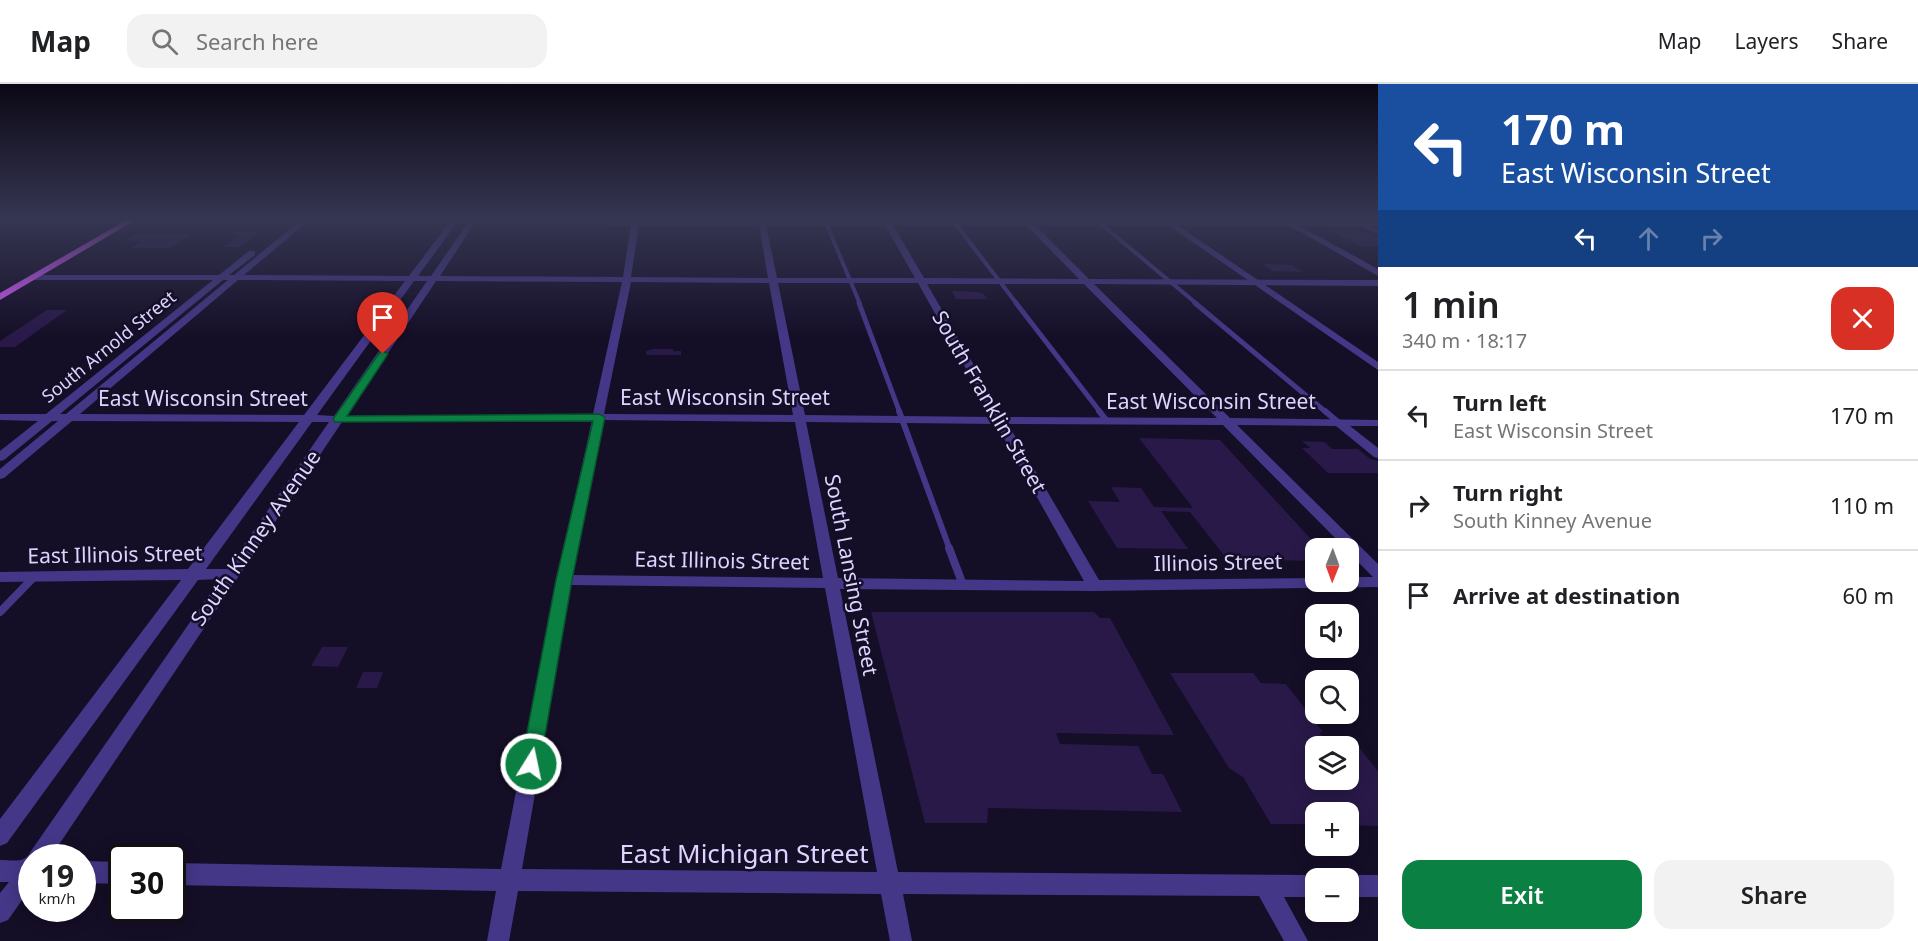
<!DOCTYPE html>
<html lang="en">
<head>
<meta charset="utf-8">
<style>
  :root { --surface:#fff; --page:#f2f2f2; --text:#202124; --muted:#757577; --line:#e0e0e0; --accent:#0b8043 }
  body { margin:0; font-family:"Noto Sans",sans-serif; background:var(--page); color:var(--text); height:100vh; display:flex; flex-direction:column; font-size:22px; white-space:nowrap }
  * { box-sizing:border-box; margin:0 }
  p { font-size:20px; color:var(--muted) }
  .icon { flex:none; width:33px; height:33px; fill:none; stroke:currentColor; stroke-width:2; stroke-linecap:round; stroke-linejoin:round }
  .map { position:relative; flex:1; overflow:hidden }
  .panel { display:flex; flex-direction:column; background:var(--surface); width:540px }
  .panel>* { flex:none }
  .banner { background:#1a4fa0; color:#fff; overflow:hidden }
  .needle { width:39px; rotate:181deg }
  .fabs { position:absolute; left:1305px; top:454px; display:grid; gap:12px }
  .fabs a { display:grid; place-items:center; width:54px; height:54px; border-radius:12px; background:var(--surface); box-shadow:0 3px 15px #0003; font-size:30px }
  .speed { position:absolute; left:18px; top:760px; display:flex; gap:12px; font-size:30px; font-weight:700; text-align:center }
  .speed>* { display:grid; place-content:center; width:78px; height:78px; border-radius:50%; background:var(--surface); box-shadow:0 3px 15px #0003; line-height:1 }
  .speed small { font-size:15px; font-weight:400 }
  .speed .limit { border:3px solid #111; border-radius:9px; background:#fff; color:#111 }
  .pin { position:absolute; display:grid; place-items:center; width:51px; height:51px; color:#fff; margin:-62px -26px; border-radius:50% 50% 50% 0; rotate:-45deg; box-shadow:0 0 6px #0007 }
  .pin .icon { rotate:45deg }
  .me { position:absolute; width:66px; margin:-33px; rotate:10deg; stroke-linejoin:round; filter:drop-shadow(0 0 4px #0008) }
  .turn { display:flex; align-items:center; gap:21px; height:126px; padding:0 24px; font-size:27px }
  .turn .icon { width:78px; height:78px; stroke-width:2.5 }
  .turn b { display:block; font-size:42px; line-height:51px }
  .lanes { display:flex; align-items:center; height:57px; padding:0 24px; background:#0003; justify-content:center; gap:30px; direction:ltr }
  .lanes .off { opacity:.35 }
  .round { display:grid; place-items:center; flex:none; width:63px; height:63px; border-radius:18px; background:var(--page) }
  .summary { display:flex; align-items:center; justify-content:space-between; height:102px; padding:0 24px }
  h1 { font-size:36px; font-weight:600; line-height:45px }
  .action { display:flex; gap:12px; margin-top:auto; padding:12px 24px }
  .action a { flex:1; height:69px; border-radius:18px; background:var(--accent); color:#fff; font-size:24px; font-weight:600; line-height:69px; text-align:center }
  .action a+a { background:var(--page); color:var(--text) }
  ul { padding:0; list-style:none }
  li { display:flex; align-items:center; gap:18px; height:90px; padding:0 24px; border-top:2px solid var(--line) }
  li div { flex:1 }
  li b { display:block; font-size:22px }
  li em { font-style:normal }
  header { display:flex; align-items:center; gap:36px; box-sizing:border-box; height:84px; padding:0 30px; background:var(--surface); border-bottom:2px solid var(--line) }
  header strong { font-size:28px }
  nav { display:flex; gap:33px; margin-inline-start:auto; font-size:21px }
  .search { width:420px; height:54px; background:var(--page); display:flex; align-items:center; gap:15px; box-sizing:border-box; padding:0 21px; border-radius:18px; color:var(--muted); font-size:22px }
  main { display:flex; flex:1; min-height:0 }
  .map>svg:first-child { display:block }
</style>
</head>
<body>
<header>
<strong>Map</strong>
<div class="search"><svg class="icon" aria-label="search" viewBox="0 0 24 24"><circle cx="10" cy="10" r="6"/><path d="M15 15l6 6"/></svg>Search here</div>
<nav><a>Map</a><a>Layers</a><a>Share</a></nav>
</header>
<main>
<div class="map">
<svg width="1378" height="857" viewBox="0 0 1378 857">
  <rect width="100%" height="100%" fill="#150e27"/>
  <!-- building -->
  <path fill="#291949" d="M236 147H261L240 163H223L240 150H231Z
    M1335 149H1368L1378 153V162H1359Z
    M136 150H191L170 164H131L142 157H124Z
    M1262 180 1292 181 1302 188 1272 187Z
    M952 207 977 208 984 210 987 215H956Z
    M47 226H67L15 263H0V257Z
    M653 265H673V267H681V271H646V267Z
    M1139 354 1220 356 1320 465H1316V477L1227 475 1190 428 1161 427 1188 465 1117 464 1088 417 1120 418 1111 403 1141 404 1154 423 1193 424Z
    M1302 357 1325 358 1332 365H1358L1370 375 1378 377V389H1328L1302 364H1310Z
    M871 528H1094L1100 534H1110L1174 651 1056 649 1060 660 1138 662 1152 690H1163L1182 728 988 724 987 739H925Z
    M322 563H348L338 583 311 582Z
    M363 588H383L377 604H356Z
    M1170 589H1253L1261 599 1286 600 1323 648H1319L1331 663H1316V696H1348V661H1357L1378 687V742L1348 741V729H1316V740H1271L1243 693 1229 684Z"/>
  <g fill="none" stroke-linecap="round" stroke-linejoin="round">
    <!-- service-far3 -->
    <path stroke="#443788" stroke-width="4" d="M824 134 860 220
      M951 134 1017 220
      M1350 134 1378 148
      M1101 140 1197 220"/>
    <!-- service-far2 -->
    <path stroke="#443788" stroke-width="5" d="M859 219 900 329
      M1016 219 1101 329
      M1195 219 1327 329"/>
    <!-- service-far1 -->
    <path stroke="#443788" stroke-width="6" d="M899 327 950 466
      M1099 327 1107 337
      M1325 327 1339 339"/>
    <!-- service -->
    <path stroke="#443788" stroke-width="8" d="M949 464 963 501
      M0 528 33 494"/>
    <!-- minor -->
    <path fill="#443788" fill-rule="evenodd" d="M305 134 632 136 633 134H639V136H758V134H764L765 137H883L882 134H888L890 137H1022L1026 135 1030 137 1378 138V142L1035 141 1089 195 1378 196V202L1094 200 1230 334 1378 336V342H1350L1378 364V374L1374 373 1336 342 1237 341 1378 480V503L1095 507 840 505 898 788 1316 791 1324 795H1316V813H1284L1308 857H1284L1259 812 903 810 912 857H890L881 810 518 807 509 857H487L496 807 172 801V779L501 785 557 496 592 336 342 338 50 774H32V802L8 836 0 839V809L9 798H0V776C13 776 25 780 31 767L220 495 198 496 7 759 0 762V735L181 496 0 498V488L188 485 299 338 72 337 4 394 0 395V385L58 337H52L4 376 0 377V367L38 337 0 336V330H46L213 196H34L31 195V191H219L249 167H255V171L229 191H234L296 140 0 139V135ZM305 140H448L409 192 244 191ZM456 140H467L431 192H418ZM474 140 631 141 623 193 440 192ZM639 141H759L768 194 631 193ZM766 141H885L915 194H777ZM893 141H1026L1079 195 924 194ZM223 196H228L66 330H60ZM238 196 405 197 304 331 80 330ZM414 197H427L334 332 317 331ZM436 197 622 198 593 330 346 332ZM631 198 769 199 793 331 604 330ZM778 199H918L993 333 805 331ZM927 200H1084L1217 334 1004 333ZM603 336 795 338 823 494 573 491ZM312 338H329L227 485H206ZM806 338 996 340 1084 497 838 494ZM1008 340 1223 341 1346 465H1348V468L1373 493H1348V498H1316V494L1099 496ZM571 501 825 504 877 788 522 785Z
      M82 777 122 778V800L82 799Z
      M1348 791H1378V813H1348V795H1340Z"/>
    <!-- tertiary -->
    <path fill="#443788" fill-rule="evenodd" d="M1158 134H1167L1378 278V286Z
      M1276 134H1285L1378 185V192Z"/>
    <!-- primary -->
    <path fill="#d65bff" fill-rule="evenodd" d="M130 134H139L0 216V209Z"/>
  </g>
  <!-- sky -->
  <linearGradient id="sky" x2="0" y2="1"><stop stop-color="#0c0815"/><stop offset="0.53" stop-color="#353652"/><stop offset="1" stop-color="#353652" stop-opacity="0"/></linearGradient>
  <rect width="1378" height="254" fill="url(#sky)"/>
  <!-- route -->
  <path fill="#0b8043" stroke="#07532c" stroke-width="1.5" d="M383 267 388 270 347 332 599 330 605 333 572 496 540 680 537 686 531 689 524 686 521 680 556 496 593 337 335 338 333 335 380 268Z"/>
  <g text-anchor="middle" stroke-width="5" stroke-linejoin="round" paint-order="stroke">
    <!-- far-street labels -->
    <g font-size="18" fill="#ded4ff" stroke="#150e27">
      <text transform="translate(109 263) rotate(-39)" y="6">South Arnold Street</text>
    </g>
    <!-- street labels -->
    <g font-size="21" fill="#ded4ff" stroke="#150e27">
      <text x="725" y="321">East Wisconsin Street</text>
      <text x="203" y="322">East Wisconsin Street</text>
      <text transform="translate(989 318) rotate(60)" y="7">South Franklin Street</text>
      <text x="1211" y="325">East Wisconsin Street</text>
      <text transform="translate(256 454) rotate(-55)" y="7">South Kinney Avenue</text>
      <text transform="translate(115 471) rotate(-1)" y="7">East Illinois Street</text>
      <text transform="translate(722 477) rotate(1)" y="7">East Illinois Street</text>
      <text transform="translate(1218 479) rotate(-1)" y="7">Illinois Street</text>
      <text transform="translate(851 491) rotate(79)" y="7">South Lansing Street</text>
    </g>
    <!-- near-street labels -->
    <g font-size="26" fill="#ded4ff" stroke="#150e27">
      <text x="744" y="779">East Michigan Street</text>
    </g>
  </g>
</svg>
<div class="fabs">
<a><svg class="needle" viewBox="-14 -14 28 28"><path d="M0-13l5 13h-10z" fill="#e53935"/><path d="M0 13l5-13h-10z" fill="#757577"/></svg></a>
<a><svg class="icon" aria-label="sound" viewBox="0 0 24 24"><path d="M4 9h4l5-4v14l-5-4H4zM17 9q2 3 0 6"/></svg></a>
<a><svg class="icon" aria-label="search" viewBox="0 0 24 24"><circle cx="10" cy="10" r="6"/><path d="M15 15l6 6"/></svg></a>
<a><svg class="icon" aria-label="layers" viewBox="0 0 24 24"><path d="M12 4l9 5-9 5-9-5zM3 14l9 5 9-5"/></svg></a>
<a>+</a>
<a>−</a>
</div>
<div class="speed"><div>19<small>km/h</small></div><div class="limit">30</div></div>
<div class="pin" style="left:383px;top:270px;background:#d93025"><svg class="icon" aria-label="arrive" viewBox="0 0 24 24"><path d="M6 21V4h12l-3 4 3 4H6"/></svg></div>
<svg class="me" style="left:531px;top:680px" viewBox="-20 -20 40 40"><circle r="17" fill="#0b8043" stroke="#fff" stroke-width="3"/><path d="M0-11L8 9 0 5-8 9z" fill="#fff"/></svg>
</div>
<section class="panel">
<div class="banner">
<div class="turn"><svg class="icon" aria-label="left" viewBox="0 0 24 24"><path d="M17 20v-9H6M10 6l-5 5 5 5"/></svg><div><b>170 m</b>East Wisconsin Street</div></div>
<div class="lanes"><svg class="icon" aria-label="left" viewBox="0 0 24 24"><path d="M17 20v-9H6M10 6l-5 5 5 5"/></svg><svg class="icon off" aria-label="ahead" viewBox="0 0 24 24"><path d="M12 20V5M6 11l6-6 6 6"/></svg><svg class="icon off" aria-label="right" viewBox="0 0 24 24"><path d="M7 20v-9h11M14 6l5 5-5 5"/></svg></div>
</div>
<div class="summary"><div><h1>1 min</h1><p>340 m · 18:17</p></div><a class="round" style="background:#d93025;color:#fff"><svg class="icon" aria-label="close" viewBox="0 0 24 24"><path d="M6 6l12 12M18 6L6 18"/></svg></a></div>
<ul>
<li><svg class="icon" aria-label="left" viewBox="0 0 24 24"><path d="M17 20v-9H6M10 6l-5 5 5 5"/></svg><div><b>Turn left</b><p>East Wisconsin Street</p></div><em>170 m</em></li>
<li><svg class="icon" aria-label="right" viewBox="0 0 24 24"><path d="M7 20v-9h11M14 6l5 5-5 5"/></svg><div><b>Turn right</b><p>South Kinney Avenue</p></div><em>110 m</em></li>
<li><svg class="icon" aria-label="arrive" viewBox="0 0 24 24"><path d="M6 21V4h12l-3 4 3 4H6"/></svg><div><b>Arrive at destination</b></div><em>60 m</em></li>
</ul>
<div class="action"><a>Exit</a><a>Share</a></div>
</section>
</main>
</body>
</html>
